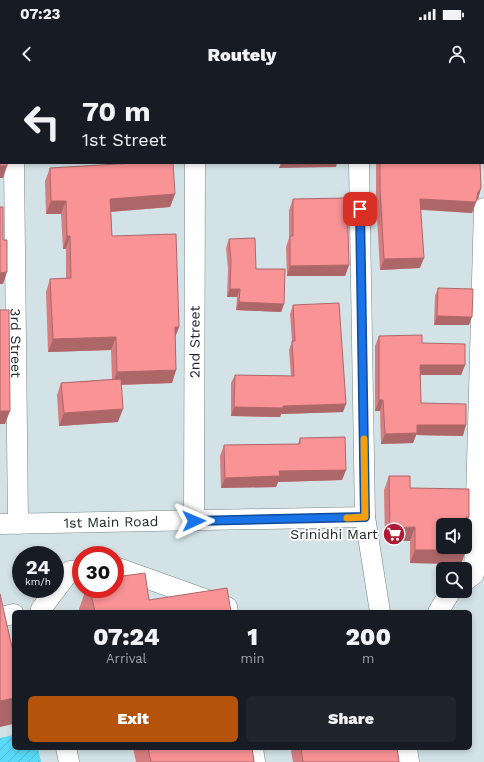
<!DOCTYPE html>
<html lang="en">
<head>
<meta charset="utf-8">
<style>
  :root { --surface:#171b24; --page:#20242c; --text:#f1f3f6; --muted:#9ea1a6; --accent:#b45309 }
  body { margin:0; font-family:"Work Sans",sans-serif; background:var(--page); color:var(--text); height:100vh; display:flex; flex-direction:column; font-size:15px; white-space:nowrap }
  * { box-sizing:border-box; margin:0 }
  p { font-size:13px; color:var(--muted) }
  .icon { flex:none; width:22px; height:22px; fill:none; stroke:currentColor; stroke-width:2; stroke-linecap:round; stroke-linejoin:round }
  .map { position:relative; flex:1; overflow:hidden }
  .panel { position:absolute; left:12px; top:530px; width:460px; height:140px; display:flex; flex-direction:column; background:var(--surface); border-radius:6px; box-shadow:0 2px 6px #0003 }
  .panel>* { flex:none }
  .guide { position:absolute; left:0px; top:0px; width:484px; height:84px; box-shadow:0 2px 6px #0003; background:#171b24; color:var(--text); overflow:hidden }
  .controls { position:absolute; left:436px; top:438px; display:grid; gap:8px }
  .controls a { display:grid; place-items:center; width:36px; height:36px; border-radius:6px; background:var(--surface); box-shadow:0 2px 6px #0003; font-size:20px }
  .speed { position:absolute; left:12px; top:466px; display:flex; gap:8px; font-size:20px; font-weight:700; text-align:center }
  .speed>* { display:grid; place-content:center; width:52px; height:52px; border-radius:50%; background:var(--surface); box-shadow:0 2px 6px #0003; line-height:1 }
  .speed small { font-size:10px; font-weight:400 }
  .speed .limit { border:6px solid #d22; background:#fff; color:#111 }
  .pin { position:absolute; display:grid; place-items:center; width:34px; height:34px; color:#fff; margin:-17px; border-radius:8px; box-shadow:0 2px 6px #0006 }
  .me { position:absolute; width:44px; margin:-22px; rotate:89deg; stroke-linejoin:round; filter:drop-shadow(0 0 3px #0008) }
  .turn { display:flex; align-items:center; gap:14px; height:84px; padding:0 16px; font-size:18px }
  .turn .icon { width:52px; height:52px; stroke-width:2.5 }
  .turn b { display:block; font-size:28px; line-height:34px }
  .eta { display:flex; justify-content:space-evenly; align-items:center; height:68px; text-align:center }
  .eta b { font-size:24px; font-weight:800; line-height:28px }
  .primary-button { display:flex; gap:8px; margin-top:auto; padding:8px 16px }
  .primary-button a { flex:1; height:46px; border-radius:6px; background:var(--accent); color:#fff; font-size:16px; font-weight:800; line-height:46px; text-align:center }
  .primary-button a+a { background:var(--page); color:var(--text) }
  .status { display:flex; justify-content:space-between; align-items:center; height:28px; padding:0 20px; background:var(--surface); direction:ltr }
  .status svg { height:11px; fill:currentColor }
  header { display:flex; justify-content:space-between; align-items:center; height:52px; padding:0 16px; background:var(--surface); font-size:18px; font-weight:800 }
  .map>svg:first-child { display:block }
</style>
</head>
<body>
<div class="status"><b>07:23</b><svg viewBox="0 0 49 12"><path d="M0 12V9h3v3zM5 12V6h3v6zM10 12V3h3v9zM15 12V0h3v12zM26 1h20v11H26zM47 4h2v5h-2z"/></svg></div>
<header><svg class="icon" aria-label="back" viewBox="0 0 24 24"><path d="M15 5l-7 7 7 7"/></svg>Routely<svg class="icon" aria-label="person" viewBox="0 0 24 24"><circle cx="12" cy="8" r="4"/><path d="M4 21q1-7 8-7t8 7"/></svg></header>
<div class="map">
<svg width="484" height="682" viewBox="0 0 484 682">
  <defs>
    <pattern id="garden-furrows" width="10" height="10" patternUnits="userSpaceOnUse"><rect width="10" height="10" fill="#59daf8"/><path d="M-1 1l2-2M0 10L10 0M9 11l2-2" fill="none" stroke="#4dbbd5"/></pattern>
  </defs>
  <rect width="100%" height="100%" fill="#d2e2e6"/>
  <!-- garden -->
  <path fill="url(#garden-furrows)" d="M14 655V668H38L41 682H0V658Z"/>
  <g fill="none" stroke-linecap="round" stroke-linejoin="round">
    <!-- minor casing -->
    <g stroke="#79878b" stroke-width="21">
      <g id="minor">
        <path d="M11 0V1"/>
        <path d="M194 0V1"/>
        <path d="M358 0V1"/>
        <path id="s1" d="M14 83 18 444"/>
        <path d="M359 83 365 437 380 532"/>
        <path id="s2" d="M194 441 195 83"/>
        <path id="s3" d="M0 444 365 437"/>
        <path d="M115 487 227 527 228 532"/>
        <path d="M465 501 474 494 484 128"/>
        <path d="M41 532V529L70 491 81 490"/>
        <path d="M438 532 451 511"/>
        <path d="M0 537 14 534"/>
        <path d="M66 668 69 682"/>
        <path d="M253 668 255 682"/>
        <path d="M407 668 409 682"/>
      </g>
    </g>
    <!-- minor -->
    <use href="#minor" stroke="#fff" stroke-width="20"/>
  </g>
  <!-- wall -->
  <path fill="#d67e81" d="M376 83H480L481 108 478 119 477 120 472 133 421 130 420 188 380 190 376 119Z
    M50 88 175 114 170 127 111 132 112 156 179 247 175 257 176 290 172 303 121 305 118 342 59 346 57 315 61 303 112 299 111 270 48 272 46 212 50 199 66 198V169H63L61 134H46L45 101Z
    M293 119 349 185 345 196H287L286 167 289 158V130Z
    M229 159 256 189 284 224 281 232 236 230 237 217H227L228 189 226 168Z
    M438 208 469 245H434L435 216Z
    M293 225 343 332 281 334 280 337 231 336V303L235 295 291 296 289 270 292 261 290 234Z
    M379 256 422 263 465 285 461 295H420L421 323 463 356 416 355 413 363 381 364 380 331H375V266Z
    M300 358 346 390 342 400 278 402 276 407 221 408 220 376 224 365 298 364Z
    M389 396 410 408 469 437 466 443V470L461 484 410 483V461H385L384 410Z
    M86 509H115L149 520 231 532H79V529Z
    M133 668H252L254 682H136Z
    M293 668H397L399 682H293L291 671Z"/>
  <!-- shaded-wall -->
  <path fill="#ae6769" d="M281 83H337L336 87 279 88Z
    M0 86H7L3 98H0Z
    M481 108 478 119 474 122H476L472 133 416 129 420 119 478 112Z
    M175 114 170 127 106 132 110 119Z
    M51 121H66L61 134H46Z
    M67 156H70L66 169H63Z
    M424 178 420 188 380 190 384 179Z
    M349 185 345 196H287L290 186Z
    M7 192 3 204H0V193Z
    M230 209H240L237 217H227Z
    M239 222 284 224 281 232 236 230Z
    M437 236 472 237 469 245H434Z
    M175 247H179L174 260Z
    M116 257 111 270 48 272 53 259Z
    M420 285H465L461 295H416Z
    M176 290 172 303 112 305 117 292Z
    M379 320H383L380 331H375Z
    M346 324 343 332 281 334 280 337 231 336 234 327Z
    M123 329 118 342 59 346 64 333Z
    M0 331H10L5 344H0Z
    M417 345H466L463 356 416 355 413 363 381 364 385 354Z
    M346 390 342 400 278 402 276 407 221 408 225 398 279 391Z
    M415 447 410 461H385L390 448Z
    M415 470H466L461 484 410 483Z
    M14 618V642L13 644 0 647V621Z"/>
  <!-- building -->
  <path fill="#f99396" stroke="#ae6769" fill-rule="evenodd" d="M375 0H407V1H375Z
    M0 53H1V83H7V86H0Z
    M134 83H173L175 114 110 119 112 156 176 154 179 247H175L176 290 117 292 116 257 53 259 50 199 71 198 70 156H67L66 121H51L50 88Z
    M380 83H480L481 108 478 112 476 122 420 119 424 178 384 179 380 108Z
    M347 118 349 185 290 186V156H293V119Z
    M0 127H3V160H7V192L0 193Z
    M255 158 256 189H285L284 224 239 222 240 209H230L231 181 229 159Z
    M438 208 473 209 472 237 437 236Z
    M339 223 346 324 283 326V328L234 327 235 295 294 296 292 261H295L293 225Z
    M0 230H9L10 331H0Z
    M422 255V263L465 264V285H420L421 323 466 324V345H417V353L385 354 383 320H379V256Z
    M121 299 123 329 64 333 61 303Z
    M345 357 346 390 279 391 280 396 225 398 224 365 300 364V358Z
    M389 396H410V408L469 409V437H466V470H415V447L390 448ZM443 445H465V467H443Z
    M145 493 149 520 227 508 231 532H95L90 509H115V497Z
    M0 514 14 576V618L0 621Z
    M148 668H252L254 682H151Z
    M301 668H397L399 682H303Z"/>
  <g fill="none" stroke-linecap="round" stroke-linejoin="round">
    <!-- route casing -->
    <g stroke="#114b97" stroke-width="10">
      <path id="route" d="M194 441 365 437 360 129"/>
    </g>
    <!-- route -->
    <use href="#route" stroke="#1a73e8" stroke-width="7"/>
    <!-- slow -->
    <path stroke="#f59e0b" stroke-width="7" d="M347 438 365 437 364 359"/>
  </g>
  <!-- icons -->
  <defs>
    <g id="supermarket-disc" transform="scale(1.15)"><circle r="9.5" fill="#ae1a36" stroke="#fff"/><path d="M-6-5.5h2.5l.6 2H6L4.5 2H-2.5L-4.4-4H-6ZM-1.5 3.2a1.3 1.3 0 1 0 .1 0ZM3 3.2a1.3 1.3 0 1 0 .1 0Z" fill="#fff"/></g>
  </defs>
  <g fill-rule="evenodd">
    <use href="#supermarket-disc" x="394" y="454"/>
  </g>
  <g text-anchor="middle" stroke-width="3.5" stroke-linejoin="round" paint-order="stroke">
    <!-- street labels -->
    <g font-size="14" fill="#23292b" stroke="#fff">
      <text dy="5" stroke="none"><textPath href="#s2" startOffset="179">2nd Street</textPath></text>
      <text dy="5" stroke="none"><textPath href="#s1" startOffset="180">3rd Street</textPath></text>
      <text dy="5" stroke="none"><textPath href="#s3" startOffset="111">1st Main Road</textPath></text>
    </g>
    <!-- poi labels -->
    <g font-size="14" fill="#23292b" stroke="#fff" text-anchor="end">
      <text x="378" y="459">Srinidhi Mart</text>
    </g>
  </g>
</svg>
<div class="controls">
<a><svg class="icon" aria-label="sound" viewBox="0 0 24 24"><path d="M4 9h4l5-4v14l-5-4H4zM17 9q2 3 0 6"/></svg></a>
<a><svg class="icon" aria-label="search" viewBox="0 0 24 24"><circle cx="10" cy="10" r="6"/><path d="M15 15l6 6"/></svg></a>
</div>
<div class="speed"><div>24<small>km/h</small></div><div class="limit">30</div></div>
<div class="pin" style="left:360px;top:129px;background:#d93025"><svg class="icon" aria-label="arrive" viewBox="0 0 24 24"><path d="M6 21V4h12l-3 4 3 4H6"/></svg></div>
<svg class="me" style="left:194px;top:441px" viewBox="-20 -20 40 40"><path d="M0-17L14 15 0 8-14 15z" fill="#1a73e8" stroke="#fff" stroke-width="4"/></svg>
<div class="guide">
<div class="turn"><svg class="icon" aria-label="left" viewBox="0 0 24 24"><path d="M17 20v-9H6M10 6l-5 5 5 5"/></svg><div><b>70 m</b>1st Street</div></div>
</div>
<section class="panel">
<div class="eta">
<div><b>07:24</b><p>Arrival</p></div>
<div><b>1</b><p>min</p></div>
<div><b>200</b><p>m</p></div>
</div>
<div class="primary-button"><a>Exit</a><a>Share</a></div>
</section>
</div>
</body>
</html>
